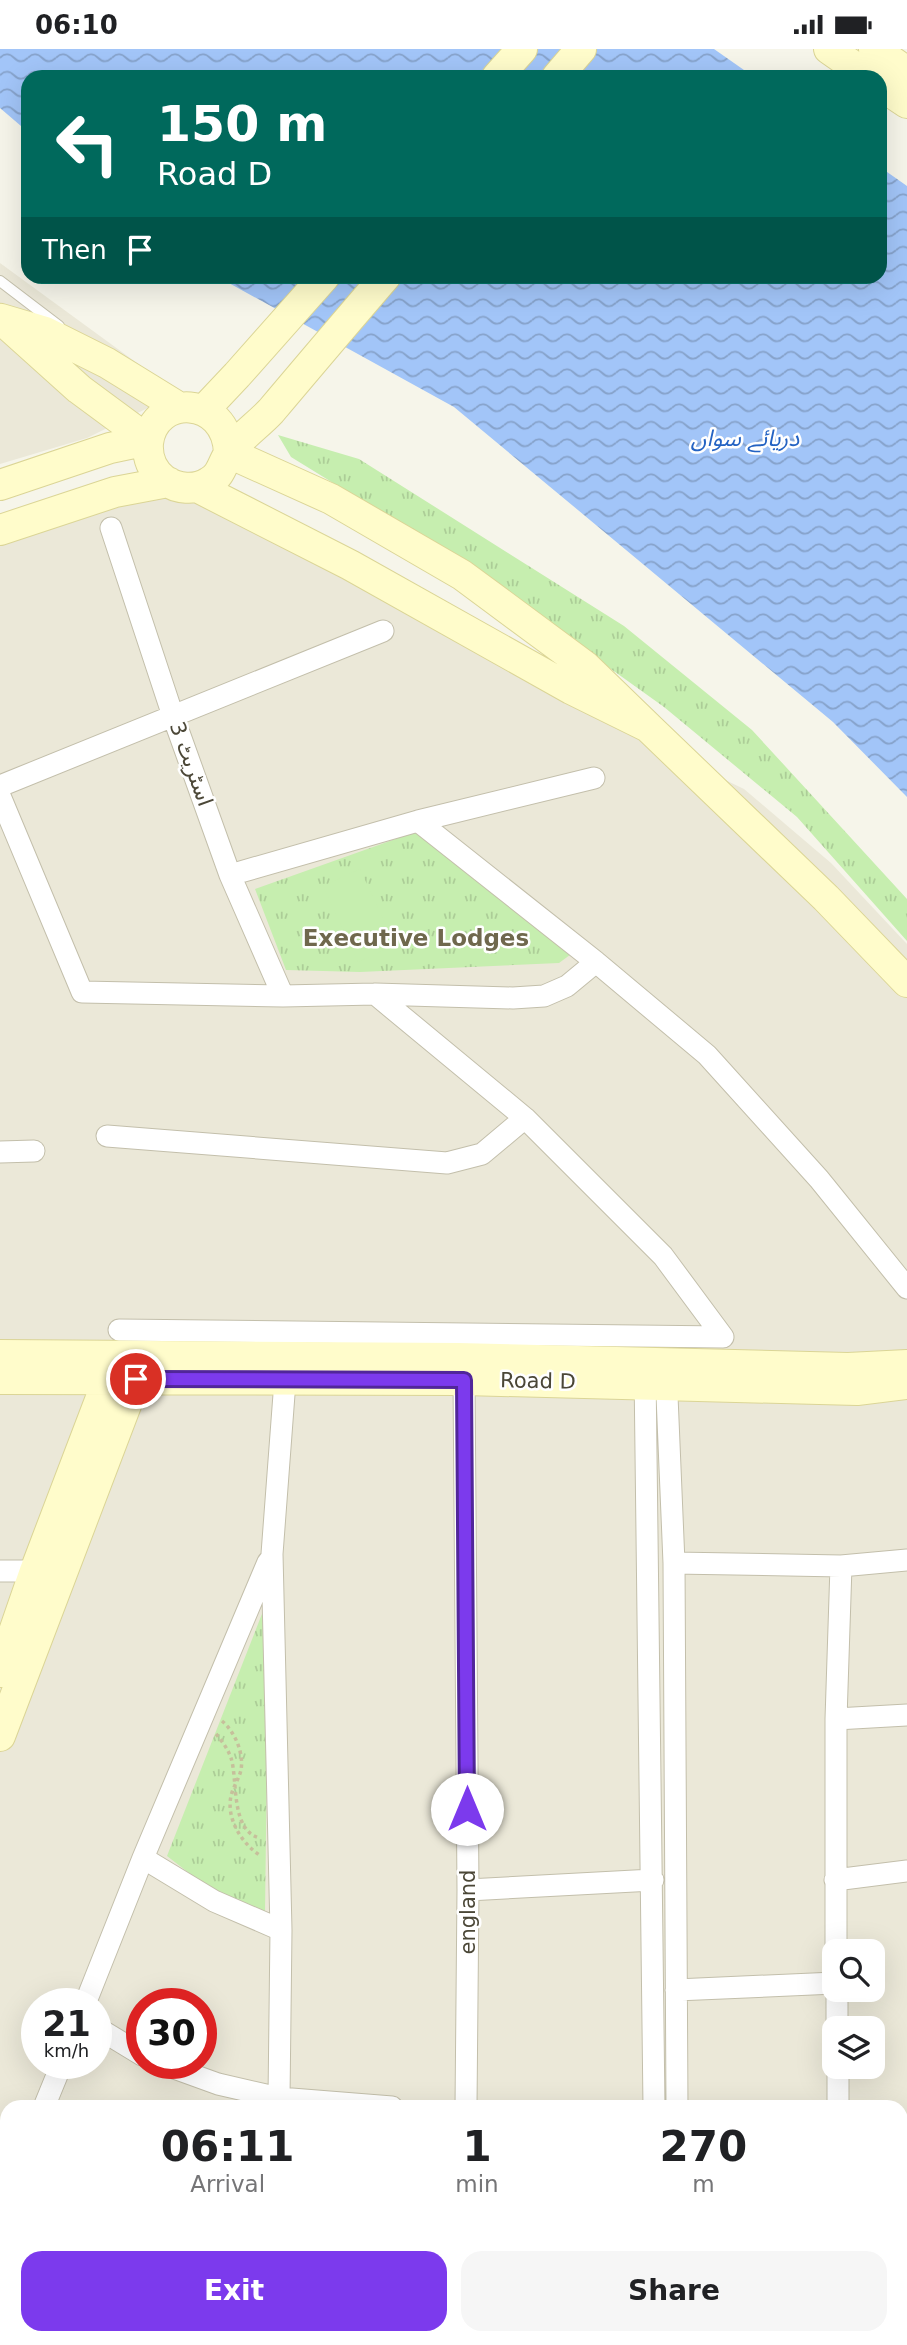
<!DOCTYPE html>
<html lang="en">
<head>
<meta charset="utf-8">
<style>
  :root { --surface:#fff; --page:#f6f6f6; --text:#202124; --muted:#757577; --accent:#7c3aed }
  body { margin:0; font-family:"DejaVu Sans","Noto Sans Arabic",sans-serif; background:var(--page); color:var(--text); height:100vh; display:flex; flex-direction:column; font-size:26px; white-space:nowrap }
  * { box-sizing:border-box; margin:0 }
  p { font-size:23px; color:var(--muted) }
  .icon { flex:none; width:38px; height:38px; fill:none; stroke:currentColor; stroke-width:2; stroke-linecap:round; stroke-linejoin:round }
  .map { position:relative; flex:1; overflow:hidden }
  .panel { position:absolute; left:0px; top:2051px; width:908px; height:245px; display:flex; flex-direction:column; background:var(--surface); border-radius:21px 21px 0 0; box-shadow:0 7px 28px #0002 }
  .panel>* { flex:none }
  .guide { position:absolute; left:21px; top:21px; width:866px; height:214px; border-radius:21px; box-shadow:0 7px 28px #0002; background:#00695c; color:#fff; overflow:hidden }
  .buttons { position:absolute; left:822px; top:1890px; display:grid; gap:14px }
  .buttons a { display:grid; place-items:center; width:63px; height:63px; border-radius:14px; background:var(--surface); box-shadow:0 7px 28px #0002; font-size:35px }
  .speed { position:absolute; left:21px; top:1939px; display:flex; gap:14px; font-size:35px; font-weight:700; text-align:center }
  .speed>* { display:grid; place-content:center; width:91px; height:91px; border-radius:50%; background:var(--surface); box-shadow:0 7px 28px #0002; line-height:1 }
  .speed small { font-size:18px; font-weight:400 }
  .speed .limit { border:10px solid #d22; background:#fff; color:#111 }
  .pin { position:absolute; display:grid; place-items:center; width:60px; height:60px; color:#fff; margin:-30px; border:4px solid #fff; border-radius:50%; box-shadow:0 2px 7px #0007 }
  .me { position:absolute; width:77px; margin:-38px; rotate:0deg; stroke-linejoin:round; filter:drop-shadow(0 0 5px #0008) }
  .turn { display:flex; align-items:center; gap:24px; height:147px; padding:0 21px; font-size:32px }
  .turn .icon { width:91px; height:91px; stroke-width:2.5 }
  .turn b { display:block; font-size:49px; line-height:60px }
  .then { display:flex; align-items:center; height:66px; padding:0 21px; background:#0003; gap:14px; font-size:26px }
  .eta { display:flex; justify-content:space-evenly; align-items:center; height:119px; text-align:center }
  .eta b { font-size:42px; font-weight:800; line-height:49px }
  .action { display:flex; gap:14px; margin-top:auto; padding:14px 21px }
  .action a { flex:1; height:80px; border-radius:21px; background:var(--accent); color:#fff; font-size:28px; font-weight:800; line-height:80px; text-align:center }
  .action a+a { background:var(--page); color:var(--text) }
  .status { display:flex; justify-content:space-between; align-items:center; height:49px; padding:0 35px; background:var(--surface); direction:ltr }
  .status svg { height:19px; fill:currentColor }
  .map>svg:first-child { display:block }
</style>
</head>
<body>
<div class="status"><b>06:10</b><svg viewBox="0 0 49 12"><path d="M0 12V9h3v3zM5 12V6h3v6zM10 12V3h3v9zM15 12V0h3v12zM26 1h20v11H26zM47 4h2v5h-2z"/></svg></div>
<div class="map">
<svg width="907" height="2296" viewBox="0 0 907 2296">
  <defs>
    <pattern id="park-tufts" width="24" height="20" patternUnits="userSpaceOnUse" patternTransform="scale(1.75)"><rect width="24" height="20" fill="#c6eeaf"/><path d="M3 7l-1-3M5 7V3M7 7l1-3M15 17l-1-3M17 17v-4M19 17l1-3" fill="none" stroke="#accd97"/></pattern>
    <pattern id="water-waves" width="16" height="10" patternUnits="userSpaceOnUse" patternTransform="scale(1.75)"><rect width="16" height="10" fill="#a2c5f8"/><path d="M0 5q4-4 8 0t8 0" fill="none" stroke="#86a2ca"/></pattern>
  </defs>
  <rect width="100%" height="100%" fill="#f6f5ea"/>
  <!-- residential -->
  <path fill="#ebe8d8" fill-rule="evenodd" d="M0 214 178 344 87 389 0 415Z
    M193 448 286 493 611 676 744 740 831 814 907 895V2296H0V492L44 478 152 449ZM835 1902H873V1941H835ZM37 1955H96V2014H37ZM142 1955H201V2014H142ZM835 1979H873V2018H835ZM7 2058H901V2289H7Z"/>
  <!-- park -->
  <path fill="url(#park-tufts)" d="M278 386 359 410 624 577 752 681 907 850V892L797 768 664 658 463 514 291 408Z
    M418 782 574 903 559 914 360 923 286 921 255 840Z
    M269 1547 265 1864 207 1838 167 1807Z"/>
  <!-- pitch -->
  <path fill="#c6eeaf" d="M360 820 395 896 358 913 323 837Z"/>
  <!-- water -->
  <path fill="url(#water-waves)" d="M0 0H714L754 28H28V83L0 59Z
    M880 118 907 137V748L833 673 454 358 218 228H880Z"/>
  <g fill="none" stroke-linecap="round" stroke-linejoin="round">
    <!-- lane casing -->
    <g stroke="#c3bfab" stroke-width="12">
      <path id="lane" d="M0 232 59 277"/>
    </g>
    <!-- street casing -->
    <g stroke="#c3bfab" stroke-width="23">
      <path id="street" d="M111 479 173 667 230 826 283 947
        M0 737 383 582
        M0 747 82 943 283 947 375 945 513 949 544 947 567 937 596 913
        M418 772 596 913 707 1006 819 1130 907 1239
        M230 826 418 772 594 729
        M375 945 525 1069 663 1207 723 1288
        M107 1087 447 1114 482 1105 525 1069
        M0 1103 34 1102
        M119 1281 723 1288
        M645 1322 654 2058
        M666 1323 674 1514 677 2058
        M464 1331 468 1841 466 2058
        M674 1514 841 1517 907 1511
        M0 1522H35
        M836 1670 907 1666
        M143 1809 214 1852 281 1881
        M835 1831 907 1822
        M468 1841 653 1831
        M836 1902V1670L841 1517
        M676 1941 835 1934
        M837 1941V1979
        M85 1955 143 1809 268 1513
        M96 1978 142 2006
        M160 2014 218 2035 279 2049 392 2058
        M838 2018V2058
        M279 2049 281 1881 272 1505 285 1332
        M44 2058 62 2014
        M0 2145 7 2151
        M901 2234H907
        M656 2289V2296
        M680 2289V2296
        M464 2296V2289
        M839 2296V2289"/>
    </g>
    <!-- secondary casing -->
    <g stroke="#dbd596" stroke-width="32">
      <path id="secondary" d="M829 0 869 28
        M874 0 907 23
        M497 28 522 0
        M557 28 581 0
        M880 36 907 54
        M204 361 237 326 324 228
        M148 391 79 340 1 270 45 283 107 314 180 359
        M229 404C227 346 154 344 148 394 147 408 152 422 164 431 177 440 195 442 209 433 222 426 222 414 230 403 240 388 258 376 271 362 309 317 347 272 385 228
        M0 436 110 399 148 391
        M197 438 350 516 571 640 648 678 585 617 462 526 331 450 229 404
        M0 481 115 443 168 433
        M648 678 826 849 907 933
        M0 1306 458 1309 848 1319 907 1316
        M0 1330 464 1331 857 1341 907 1335
        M0 1623 35 1522 115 1312
        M0 1687 142 1314"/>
    </g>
    <!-- path -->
    <path stroke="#c6bf9b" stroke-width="3.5" stroke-dasharray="3.5 3.5" stroke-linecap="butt" d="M222 1672C235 1683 244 1704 241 1721 239 1730 233 1738 231 1747 226 1770 242 1795 261 1807
      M216 1685C222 1692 228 1700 231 1709 238 1730 230 1782 260 1789"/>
    <!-- lane -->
    <use href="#lane" stroke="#fff" stroke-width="10"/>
    <!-- street -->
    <use href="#street" stroke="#fff" stroke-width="21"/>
    <!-- secondary -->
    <use href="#secondary" stroke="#fffccb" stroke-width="30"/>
  </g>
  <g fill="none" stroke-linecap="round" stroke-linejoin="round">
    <!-- route casing -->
    <g stroke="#51269a" stroke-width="18">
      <path id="route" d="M136 1330 464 1331 467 1760"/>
    </g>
    <!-- route -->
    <use href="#route" stroke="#7c3aed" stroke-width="12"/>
  </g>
  <g text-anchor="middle" stroke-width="5" stroke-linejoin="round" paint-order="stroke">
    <!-- street labels -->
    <g font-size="21" fill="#4b4737" stroke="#fff">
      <text transform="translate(191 715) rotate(70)" y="7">اسٹریٹ 3</text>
      <text transform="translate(538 1332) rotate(1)" y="7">Road D</text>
      <text transform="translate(468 1863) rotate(-90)" y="7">england</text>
    </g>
    <!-- water labels -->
    <g font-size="23" font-style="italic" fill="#2463c3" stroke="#fff">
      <text x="745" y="397">دریائے سواں</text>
    </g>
    <!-- neighbourhood labels -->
    <g font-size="23" font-weight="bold" fill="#6f684d" stroke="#fff">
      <text x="416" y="897">Executive Lodges</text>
    </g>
  </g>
</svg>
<div class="buttons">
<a><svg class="icon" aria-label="search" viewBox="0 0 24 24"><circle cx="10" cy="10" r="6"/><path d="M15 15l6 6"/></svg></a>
<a><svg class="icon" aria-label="layers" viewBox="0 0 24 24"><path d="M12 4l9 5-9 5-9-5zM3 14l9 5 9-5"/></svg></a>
</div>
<div class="speed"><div>21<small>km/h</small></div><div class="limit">30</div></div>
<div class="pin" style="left:136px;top:1330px;background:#d93025"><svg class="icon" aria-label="arrive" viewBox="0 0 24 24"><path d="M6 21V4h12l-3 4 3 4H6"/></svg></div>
<svg class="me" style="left:467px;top:1760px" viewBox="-20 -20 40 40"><circle r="19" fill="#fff"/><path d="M0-13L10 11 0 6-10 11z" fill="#7c3aed"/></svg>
<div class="guide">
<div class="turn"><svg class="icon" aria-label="left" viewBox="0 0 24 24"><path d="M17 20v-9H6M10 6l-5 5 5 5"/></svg><div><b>150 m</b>Road D</div></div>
<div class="then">Then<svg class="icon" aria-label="arrive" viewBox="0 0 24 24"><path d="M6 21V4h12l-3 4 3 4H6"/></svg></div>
</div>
<section class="panel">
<div class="eta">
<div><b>06:11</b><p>Arrival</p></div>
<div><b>1</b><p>min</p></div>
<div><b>270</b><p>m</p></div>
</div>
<div class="action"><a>Exit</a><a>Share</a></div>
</section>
</div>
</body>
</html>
